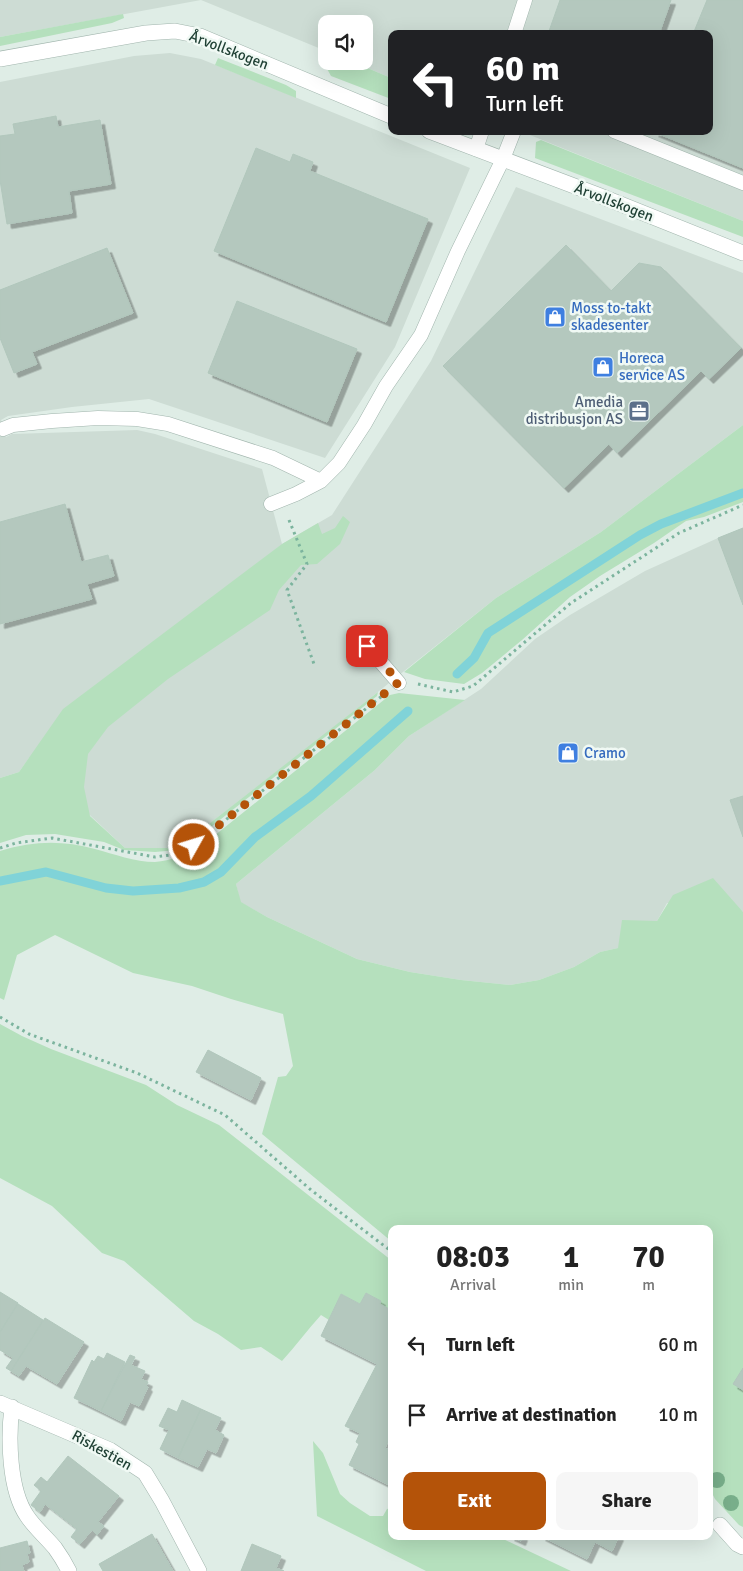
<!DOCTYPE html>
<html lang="en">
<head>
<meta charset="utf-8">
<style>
  :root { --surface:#fff; --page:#f6f6f6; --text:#222; --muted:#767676; --accent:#b45309 }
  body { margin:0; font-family:Signika,sans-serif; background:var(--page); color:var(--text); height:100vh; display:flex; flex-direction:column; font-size:19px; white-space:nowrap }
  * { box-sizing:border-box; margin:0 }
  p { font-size:16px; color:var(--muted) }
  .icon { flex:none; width:28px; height:28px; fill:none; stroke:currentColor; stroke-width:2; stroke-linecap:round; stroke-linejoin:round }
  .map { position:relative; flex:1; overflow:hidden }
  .sheet { position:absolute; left:388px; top:1225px; width:325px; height:315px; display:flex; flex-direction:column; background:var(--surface); border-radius:10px; box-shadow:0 5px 20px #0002 }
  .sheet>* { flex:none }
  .banner { position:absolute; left:388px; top:30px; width:325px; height:105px; border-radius:10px; box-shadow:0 5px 20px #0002; background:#202124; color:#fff; overflow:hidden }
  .controls { position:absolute; left:318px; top:15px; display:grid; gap:10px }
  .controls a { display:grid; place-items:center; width:55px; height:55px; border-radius:10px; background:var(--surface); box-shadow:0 5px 20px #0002; font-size:25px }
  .pin { position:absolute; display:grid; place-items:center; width:42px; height:42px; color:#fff; margin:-21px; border-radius:10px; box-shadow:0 2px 8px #0006 }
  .me { position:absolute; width:55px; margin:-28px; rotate:51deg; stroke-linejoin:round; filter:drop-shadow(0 0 4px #0008) }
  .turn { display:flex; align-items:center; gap:18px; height:105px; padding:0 15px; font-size:22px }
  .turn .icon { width:65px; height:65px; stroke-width:2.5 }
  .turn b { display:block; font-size:35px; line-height:42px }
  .eta { display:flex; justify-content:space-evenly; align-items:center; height:85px; text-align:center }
  .eta b { font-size:30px; font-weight:700; line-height:35px }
  .primary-button { display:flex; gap:10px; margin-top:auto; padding:10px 15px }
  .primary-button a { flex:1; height:58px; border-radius:10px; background:var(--accent); color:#fff; font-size:20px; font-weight:700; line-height:58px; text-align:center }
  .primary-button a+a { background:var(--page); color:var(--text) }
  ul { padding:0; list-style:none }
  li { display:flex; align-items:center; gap:15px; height:70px; padding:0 15px }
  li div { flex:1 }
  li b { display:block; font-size:19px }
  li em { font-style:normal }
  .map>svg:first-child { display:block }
</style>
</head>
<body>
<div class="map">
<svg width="743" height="1571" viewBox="0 0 743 1571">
  <defs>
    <filter id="shadow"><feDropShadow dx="4.5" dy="4.5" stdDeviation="0" flood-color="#0004"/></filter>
  </defs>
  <rect width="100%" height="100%" fill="#dfede6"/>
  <!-- built -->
  <path fill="#cddcd4" d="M0 0H743V221L520 131H709V34H391V78L351 61H364V24H326V51L201 0 0 37Z
    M170 53 201 59 470 168 395 347 325 458 149 399 72 407 8 416 1 420 6 437 12 434 137 430 155 434 262 469 282 544 332 515 431 361 516 187 743 273V425L601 532 496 598 325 734 178 848H125L29 758 19 772 0 778V82L134 56Z
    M743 528V912L739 909 667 903 657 921 618 948 600 952 574 967 539 980 510 985 461 980 410 972 357 959 267 917 240 902 236 884 375 770 409 736 481 689 535 639 570 615 645 571 718 538Z"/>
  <!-- green -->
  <path fill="#b5e0bd" d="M123 14 124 18 112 23 0 46V37Z
    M218 58 286 85 296 91V98L215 65Z
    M328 61H351L391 78V99L331 76 326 67Z
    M541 140 743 221V237L535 158 536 142Z
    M743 425V502L704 517 686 521 654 543 600 576 570 597 522 640 482 673 464 684 425 679 404 672 496 598 601 532Z
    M343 516 350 522 340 544 317 564 301 565 279 590 270 610 168 679 108 727 88 754 84 787 90 816 125 848H178L378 692 377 696 197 838 177 850 155 852 124 850 104 842 55 834 26 835 0 843V778L19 772 63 709 282 544 318 523 322 534 335 528Z
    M399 693 465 700 409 736 375 770 236 884 241 902 267 917 357 959 410 972 461 980 510 985 539 980 574 967 600 952 618 948 622 920 657 921 673 895 713 878 743 912V1527L739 1525 715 1499 709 1487V1229H391V1241L262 1134 278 1077 286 1076 293 1066 283 1014 231 999 192 986 133 973 55 935 17 955 4 1000 0 998V851C34 841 61 840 95 849 114 854 135 862 155 862 171 861 185 854 199 848L390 695Z
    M0 1024 22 1036 51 1049 146 1085 177 1105 219 1125 391 1260V1310L380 1304 381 1301 366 1293 360 1304 341 1294 329 1320 321 1315C307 1330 296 1346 282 1361L261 1347 241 1350 218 1334 194 1321 124 1261 102 1253 52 1206 0 1178Z
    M313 1441 323 1453 340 1494 350 1503 370 1516H383L387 1509 391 1508V1536H497L571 1571H426L317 1516Z"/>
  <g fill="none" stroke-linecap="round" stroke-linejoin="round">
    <!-- stream -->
    <path stroke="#80d3d8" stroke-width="9" d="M457 674 474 658 488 633 640 535 661 524 743 493
      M0 881 46 872 106 888 133 891 179 888 204 882 221 872 255 837 311 796 408 711"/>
  </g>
  <!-- building -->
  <path fill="#b4c8be" stroke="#b1c7bc" filter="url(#shadow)" d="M560 0H671L659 34H548Z
    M707 0H743V168L654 132 709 131V34H693Z
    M56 116 58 127 100 120 111 184 69 191 72 213 7 224 0 180V136L15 134 13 124Z
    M256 148 290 162 293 154 313 162 310 171 428 219 386 322 214 251Z
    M566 245 611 291 639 263 661 267 741 348 709 379 701 371 617 453 609 444 564 488 443 366Z
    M107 248 133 313 32 352 37 364 14 373 0 338V290Z
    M237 301 357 349 327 422 208 373Z
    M65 504 81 562 108 555 114 576 87 584 92 599 0 624V522Z
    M743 528V605L718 538Z
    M743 796V837L730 800Z
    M208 1050 261 1078 251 1100 196 1072Z
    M0 1292 18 1303 0 1332Z
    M366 1293 381 1301 380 1304 391 1310V1440L389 1439 385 1448 391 1451V1486L349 1465 359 1444 356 1442 360 1433 345 1426 377 1364 321 1336 341 1294 360 1304Z
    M18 1304 43 1320 11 1371 6 1368 13 1358 0 1350V1332Z
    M45 1318 84 1342 57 1384 26 1366 19 1376 11 1371Z
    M107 1353 125 1362 101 1411 74 1398 92 1360 94 1362 98 1356 104 1359Z
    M130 1355 135 1357 131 1365 145 1371 141 1379 148 1382 146 1386 148 1387 139 1406 130 1402 121 1421 101 1411Z
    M743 1368V1390L733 1384Z
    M182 1400 201 1409 178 1458 160 1449 169 1430 159 1426 168 1408 177 1412Z
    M201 1409 221 1418 215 1430 224 1435 216 1453 207 1449 198 1467 178 1458Z
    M68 1456 119 1496 98 1522 104 1526 97 1535 92 1530 80 1544 71 1537 77 1529 45 1504 40 1512 31 1505 41 1491 34 1485 41 1477 47 1482Z
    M152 1534 173 1571H103L99 1564Z
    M510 1536H523L521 1541Z
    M541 1536H619L612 1551 595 1542 587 1559Z
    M27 1541 30 1553 27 1554 29 1562 22 1565 24 1571H0V1548Z
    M252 1544 281 1556 276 1568 284 1571H241Z"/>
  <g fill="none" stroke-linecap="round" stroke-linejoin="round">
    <!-- lane casing -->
    <g stroke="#a1b5ad" stroke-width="15">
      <path id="lane" d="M514 34 525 0
        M614 131 743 183
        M476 149 482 131
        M3 429 13 425 52 421 98 418 137 419 168 424 273 458 321 481
        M271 504 296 494 321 481 339 463 364 425 386 386 421 335 458 251 503 159 514 131
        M367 646 399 683"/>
    </g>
    <!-- street casing -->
    <g stroke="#a1b5ad" stroke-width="16">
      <path id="street" d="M0 59 146 33 175 31 200 36 391 116
        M429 131 598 195 743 253
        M0 1403 110 1450 145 1473 162 1501 199 1571
        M12 1407C8 1438 9 1490 27 1516 35 1528 46 1537 55 1548 60 1555 65 1563 69 1571
        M720 1525 737 1544 743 1547"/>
    </g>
    <!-- path -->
    <path stroke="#7cb49e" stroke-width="3" stroke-dasharray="2.5 4" stroke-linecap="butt" d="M289 520 307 564 287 590 314 664
      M418 684 453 692 473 686 571 603 679 533 743 505
      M0 848 16 843 52 838 155 857 177 854 194 845 382 696
      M0 1017 29 1034 137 1073 225 1115 311 1190 391 1251"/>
    <!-- lane -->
    <use href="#lane" stroke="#fff" stroke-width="14"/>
    <!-- street -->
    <use href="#street" stroke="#fff" stroke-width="15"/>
  </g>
  <!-- trees -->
  <g fill="#78ae8a">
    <circle cx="717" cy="1480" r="8"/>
    <circle cx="731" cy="1503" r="8"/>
  </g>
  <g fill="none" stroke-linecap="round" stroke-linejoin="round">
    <!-- route -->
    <path stroke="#b45309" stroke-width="9" stroke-dasharray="0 16.2" d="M194 845 399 682 367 646"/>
  </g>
  <!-- icons -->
  <defs>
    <g id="shop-square" transform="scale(1.125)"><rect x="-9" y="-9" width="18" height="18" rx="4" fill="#3f7fe0" stroke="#f0f9f4"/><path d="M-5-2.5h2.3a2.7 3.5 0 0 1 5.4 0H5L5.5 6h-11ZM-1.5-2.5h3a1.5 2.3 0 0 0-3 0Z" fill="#fff"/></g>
    <g id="office-square" transform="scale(1.125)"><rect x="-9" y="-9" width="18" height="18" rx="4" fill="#5c6f8a" stroke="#f0f9f4"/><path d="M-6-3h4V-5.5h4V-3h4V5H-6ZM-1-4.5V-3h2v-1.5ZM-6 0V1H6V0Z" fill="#fff"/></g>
  </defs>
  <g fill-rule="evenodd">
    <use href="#shop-square" x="555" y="317"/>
    <use href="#shop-square" x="603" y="367"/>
    <use href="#office-square" x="639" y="411"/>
    <use href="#shop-square" x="568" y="753"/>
  </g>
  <g text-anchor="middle" stroke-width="5" stroke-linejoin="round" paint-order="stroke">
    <!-- street labels -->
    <g font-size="15" fill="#1e3f33" stroke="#f0f9f4">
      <text transform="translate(229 50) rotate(21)" y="5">Årvollskogen</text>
      <text transform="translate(614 202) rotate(21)" y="5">Årvollskogen</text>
      <text transform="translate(102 1450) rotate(29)" y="5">Riskestien</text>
    </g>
    <!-- shop labels -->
    <g font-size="15" fill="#366cbe" stroke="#f0f9f4" text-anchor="start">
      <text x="571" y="313">Moss to-takt<tspan x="571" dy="17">skadesenter</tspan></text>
      <text x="619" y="363">Horeca<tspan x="619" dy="17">service AS</tspan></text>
      <text x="584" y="758">Cramo</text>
    </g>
    <!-- service labels -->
    <g font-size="15" fill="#4e5e75" stroke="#f0f9f4" text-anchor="end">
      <text x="623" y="407">Amedia<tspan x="623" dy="17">distribusjon AS</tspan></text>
    </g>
  </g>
</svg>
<div class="controls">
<a><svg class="icon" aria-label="sound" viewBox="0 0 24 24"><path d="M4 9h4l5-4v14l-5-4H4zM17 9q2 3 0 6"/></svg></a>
</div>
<div class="pin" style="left:367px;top:646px;background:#d93025"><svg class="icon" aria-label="arrive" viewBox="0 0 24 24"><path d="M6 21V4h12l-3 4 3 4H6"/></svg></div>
<svg class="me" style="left:194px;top:845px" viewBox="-20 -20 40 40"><circle r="17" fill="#b45309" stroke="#fff" stroke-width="3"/><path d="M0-11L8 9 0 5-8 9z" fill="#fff"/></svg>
<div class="banner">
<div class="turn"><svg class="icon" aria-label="left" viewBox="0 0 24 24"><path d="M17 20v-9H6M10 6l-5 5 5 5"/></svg><div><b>60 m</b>Turn left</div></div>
</div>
<section class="sheet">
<div class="eta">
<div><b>08:03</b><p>Arrival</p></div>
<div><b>1</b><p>min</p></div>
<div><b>70</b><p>m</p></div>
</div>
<ul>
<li><svg class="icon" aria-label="left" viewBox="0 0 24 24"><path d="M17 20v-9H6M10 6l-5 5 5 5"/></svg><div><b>Turn left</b></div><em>60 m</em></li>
<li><svg class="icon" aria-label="arrive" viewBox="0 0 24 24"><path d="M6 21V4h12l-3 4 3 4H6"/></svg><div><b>Arrive at destination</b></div><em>10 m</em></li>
</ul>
<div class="primary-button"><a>Exit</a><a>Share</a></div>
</section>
</div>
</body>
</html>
